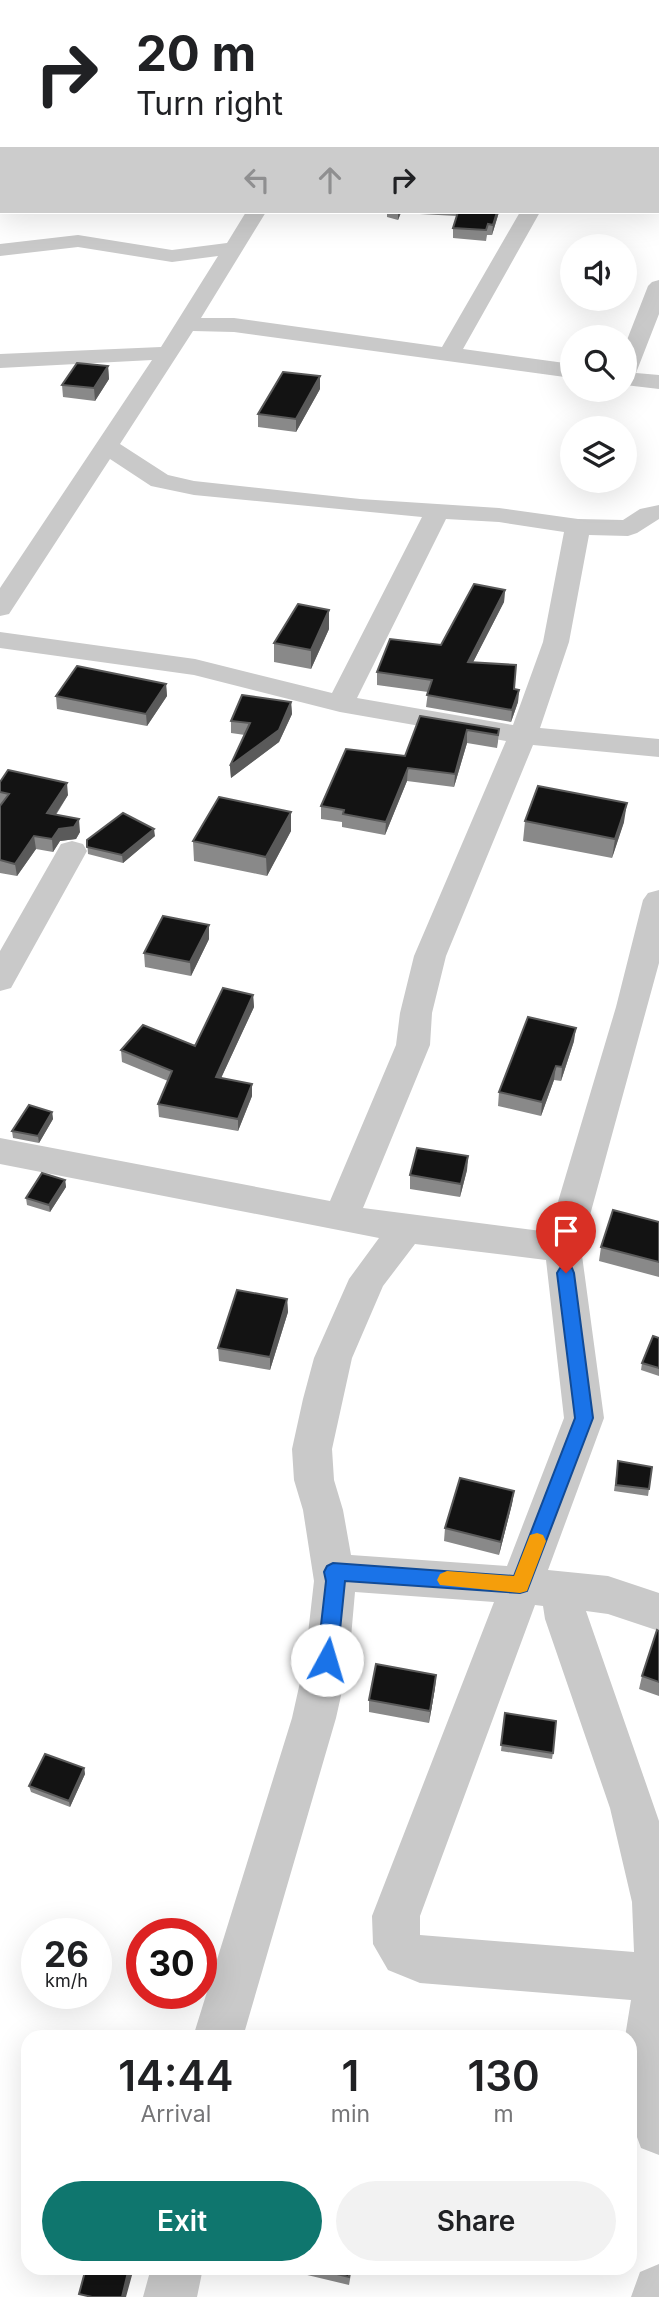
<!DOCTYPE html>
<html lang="en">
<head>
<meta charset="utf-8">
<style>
  :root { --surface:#fff; --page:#f2f2f2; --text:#202124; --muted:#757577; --accent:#0f766e }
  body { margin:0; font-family:Inter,sans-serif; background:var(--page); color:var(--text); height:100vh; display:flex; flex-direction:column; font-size:26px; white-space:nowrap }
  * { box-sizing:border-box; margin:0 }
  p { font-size:23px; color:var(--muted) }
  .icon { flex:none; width:38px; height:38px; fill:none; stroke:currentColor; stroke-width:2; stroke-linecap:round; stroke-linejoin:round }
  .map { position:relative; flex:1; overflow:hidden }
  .side { position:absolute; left:21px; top:2030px; width:616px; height:245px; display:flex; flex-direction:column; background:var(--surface); border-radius:21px; box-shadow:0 7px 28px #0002 }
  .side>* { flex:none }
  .top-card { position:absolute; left:0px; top:0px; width:660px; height:214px; box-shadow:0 7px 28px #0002; background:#fff; color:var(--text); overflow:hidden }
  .fabs { position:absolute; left:560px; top:234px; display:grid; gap:14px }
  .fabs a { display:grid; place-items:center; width:77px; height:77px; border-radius:50%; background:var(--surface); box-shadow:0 7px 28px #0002; font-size:35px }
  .speed { position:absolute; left:21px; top:1918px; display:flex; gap:14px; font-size:35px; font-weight:700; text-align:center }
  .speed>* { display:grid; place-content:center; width:91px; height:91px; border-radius:50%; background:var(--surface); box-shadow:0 7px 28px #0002; line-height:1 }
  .speed small { font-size:18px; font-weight:400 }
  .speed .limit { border:10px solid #d22; background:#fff; color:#111 }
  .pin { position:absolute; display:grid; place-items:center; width:60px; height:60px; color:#fff; margin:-72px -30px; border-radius:50% 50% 50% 0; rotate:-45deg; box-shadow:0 0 7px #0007 }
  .pin .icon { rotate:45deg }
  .me { position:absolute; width:77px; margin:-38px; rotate:6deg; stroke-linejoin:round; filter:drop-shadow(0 0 5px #0008) }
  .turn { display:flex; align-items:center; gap:24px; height:147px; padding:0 21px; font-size:32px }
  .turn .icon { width:91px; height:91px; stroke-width:2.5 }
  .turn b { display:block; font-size:49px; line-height:60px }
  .lanes { display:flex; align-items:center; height:66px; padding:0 21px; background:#0003; justify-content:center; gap:35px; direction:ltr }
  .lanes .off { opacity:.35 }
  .eta { display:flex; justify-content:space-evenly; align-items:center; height:119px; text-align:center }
  .eta b { font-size:42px; font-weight:600; line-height:49px }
  .button { display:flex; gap:14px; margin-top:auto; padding:14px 21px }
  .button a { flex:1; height:80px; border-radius:42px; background:var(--accent); color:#fff; font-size:28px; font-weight:600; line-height:80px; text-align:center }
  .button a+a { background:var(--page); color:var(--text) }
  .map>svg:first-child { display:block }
</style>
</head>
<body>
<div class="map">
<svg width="659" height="2297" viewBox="0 0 659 2297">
  <rect width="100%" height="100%" fill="#fff"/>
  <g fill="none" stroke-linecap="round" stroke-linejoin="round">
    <!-- street -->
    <path fill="#c9c9c9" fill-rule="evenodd" d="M381 0H397L380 2Z
      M613 0H629V2H613Z
      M246 212H266L201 318H234L442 347 520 212H540L463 349 572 364V378L234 332 193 331 120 444 168 475 194 481 360 499 499 508 578 519 623 520 640 509 659 505V519L637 533 628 536 589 535 569 642 540 728 659 739V757L533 745 446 956 432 1013 430 1045 363 1208 549 1232 616 1007 643 900 648 893 659 890V963L581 1248 604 1418 548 1570 608 1576 659 1593V1631L608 1614 586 1611 659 1821V2155L641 2148 630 2118V2037H625L631 2000 420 1983 388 1970 373 1944 372 1916 494 1602 355 1592 349 1660 336 1718 243 2037H193L292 1718 305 1660 314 1581 303 1510 294 1480 292 1449 303 1399 314 1358 349 1279 379 1238 0 1164V1138L330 1201 396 1045 400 1013 414 956 506 741 340 712 194 675 0 648V632L195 659 332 693 422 517 194 495 151 486 110 459 9 614 0 616V588L152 360 0 368V354L161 347 218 256 172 262 78 247 0 256V244L78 235 172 250 227 243ZM446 519 499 522 564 532 543 642 513 725 357 698ZM415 1244 546 1260 564 1418 507 1566 351 1555 343 1510 334 1480 332 1449 352 1358 383 1286ZM535 1605 543 1606 545 1619 610 1808 632 1902 634 1952 420 1935V1916Z
      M659 280V314L636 373 659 375V389L625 385V345L648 286 652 282Z
      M72 841 83 844 87 851 11 988 0 991V951L57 851 61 844Z
      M659 2264V2297H631L640 2272Z
      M151 2268H203L197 2297H143Z"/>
  </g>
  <!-- wall -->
  <path fill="#898989" d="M387 212H499L492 235H487L486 241 453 238V228L457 216 401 213 398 220 387 217Z
    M108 366 109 379 95 401 63 397 62 385Z
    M320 389 296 432 258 427V414Z
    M505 590 504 602 473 662 514 689 519 690 518 702 511 722 426 707 428 692 377 685V672L441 645Z
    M329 629 311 669 274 662V643Z
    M166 684 167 696 147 726 57 709 56 696Z
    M291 702 292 714 279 742 231 778 230 766 245 735 231 733V721Z
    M420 716 499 729 498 742 497 748 467 743 454 787 407 781 385 835 342 827V822L321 819V806L405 756Z
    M0 782 68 795 56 815 80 832 76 839 60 841 53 852 36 849 17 876 0 873V806L1 805 0 804Z
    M291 812V831L267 876 194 861 193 841Z
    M525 821 624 822 612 858 523 841Z
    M155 836 123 863 88 854 87 840Z
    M209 939 191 976 145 967 144 953Z
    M253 995 254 1007 221 1078 252 1096 238 1131 159 1117 158 1104 168 1081 122 1062 121 1050 195 1046Z
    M574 1041 561 1081 554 1080 541 1116 498 1106 499 1092Z
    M52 1112 53 1119 39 1143 13 1138 12 1131Z
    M468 1156 467 1170 460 1197 410 1189V1175Z
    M65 1180 66 1187 50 1212 27 1205 26 1198Z
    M659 1222V1277L599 1261 601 1247Z
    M287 1299 288 1312 270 1370 219 1361 218 1348Z
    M659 1338V1376L641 1370 642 1363Z
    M618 1461 649 1489 648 1496 614 1491Z
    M514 1491 512 1504 499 1555 444 1541 445 1528Z
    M659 1631V1696L639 1689 642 1676Z
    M436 1675 435 1688 429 1723 369 1712V1700Z
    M505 1713 553 1753 552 1759 501 1751Z
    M84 1768 85 1774 70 1807 31 1792 29 1786Z
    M278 2268H352L349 2285Z"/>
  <!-- shaded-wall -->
  <path fill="#5a5a5a" d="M2 36V46L0 47V37Z
    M0 89H2V99H0Z
    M0 124H2V134H0Z
    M2 188V199L0 200V189Z
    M398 212H401L398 220Z
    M497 212H499L492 235 493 225Z
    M108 366 109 379 95 401 94 388Z
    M320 376V389L296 432V419Z
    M505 590 504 602 467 674 468 662Z
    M329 610V629L311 669V650Z
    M166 684 167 696 147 726 146 714Z
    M519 690 518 702 511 722 512 710Z
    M291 702 292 714 279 742 231 778 230 766Z
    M467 730V743L454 787 455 774Z
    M408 768 407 781 385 835 386 822Z
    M67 783 68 795 48 826 47 813Z
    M627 803 624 822 612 858 615 839Z
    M291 812V831L267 876 266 857Z
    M79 819 80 832 76 839 60 841 53 852 52 839 59 829Z
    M154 829 155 836 123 863 122 855Z
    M34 836 36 849 17 876 15 864Z
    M209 925V939L191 976 190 962Z
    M253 995 254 1007 216 1089V1077Z
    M576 1028 574 1041 561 1081 562 1067Z
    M556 1066 554 1080 541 1116 542 1102Z
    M252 1084V1096L238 1131V1119Z
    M52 1112 53 1119 39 1143 38 1136Z
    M468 1156 467 1170 460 1197 461 1184Z
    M65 1180 66 1187 50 1212 49 1205Z
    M287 1299 288 1312 270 1370V1357Z
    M514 1491 512 1504 499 1555 501 1542Z
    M436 1675 435 1688 429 1723 430 1711Z
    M84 1768 85 1774 70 1807 69 1801Z
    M129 2268H134L126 2297H122Z"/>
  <!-- building -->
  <path fill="#131313" stroke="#5a5a5a" stroke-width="2" d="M0 0H249L248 2H2V36L0 37Z
    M409 0H450L449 2H417L418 1Z
    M514 0H560L559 2H513Z
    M634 0H659V66H658V2H633Z
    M0 70 2 71V89H0Z
    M658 100H659V195H658Z
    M2 101V124H0V105Z
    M2 138V188L0 189V139Z
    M458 212H497L493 225 488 224 486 230 453 228Z
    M77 363 108 366 94 388 62 385Z
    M283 372 320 376 296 419 258 414Z
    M474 584 505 590 468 662 516 665 514 689 519 690 512 710 427 695 432 680 377 672 390 639 441 645Z
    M298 604 329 610 311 650 274 643Z
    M77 666 166 684 146 714 56 696Z
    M242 695 291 702 279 730 230 766 250 723 231 721Z
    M420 716 499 729 498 735 467 730 455 774 408 768 386 822 343 814 344 810 321 806 346 749 405 756Z
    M8 770 67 783 47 813 79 819 74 827 59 829 52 839 34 836 15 864 0 860V806L9 794 0 792V782Z
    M538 786 627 803 615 839 525 821Z
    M219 797 291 812 266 857 193 841Z
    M123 813 154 829 122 855 87 847V840Z
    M163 916 209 925 190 962 144 953Z
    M223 988 253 995 216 1077 252 1084 238 1119 158 1104 172 1071 121 1050 143 1025 195 1046Z
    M528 1017 576 1028 562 1067 556 1066 542 1102 499 1092Z
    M29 1105 52 1112 38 1136 12 1131Z
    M417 1148 468 1156 461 1184 410 1175Z
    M42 1173 65 1180 49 1205 26 1198Z
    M613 1210 659 1222V1262L601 1247Z
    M237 1290 287 1299 270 1357 218 1348Z
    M653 1336 659 1338V1368L642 1363Z
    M618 1461 652 1467 649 1489 616 1485Z
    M460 1478 514 1491 501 1542 445 1528Z
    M657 1630 659 1631V1682L642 1676Z
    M376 1664 436 1675 430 1711 369 1700Z
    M505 1713 556 1721 553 1753 501 1745Z
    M45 1754 84 1768 69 1801 29 1786Z
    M86 2268H129L122 2297H92L79 2294Z
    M313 2268H350L349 2277Z"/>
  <!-- route -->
  <path fill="#1a73e8" stroke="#114b97" stroke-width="2" d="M566 1266 572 1268 574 1273 593 1418 527 1591 520 1593 345 1581 337 1660 334 1666 327 1669 320 1666 317 1660 326 1581 324 1572 327 1566 333 1563 514 1576 575 1418 557 1273 560 1268Z"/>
  <!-- slow -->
  <path fill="#f59e0b" d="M537 1533 543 1535 546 1541 527 1591 520 1593 440 1585 437 1580 440 1574 447 1571 514 1576 530 1535Z"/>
</svg>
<div class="fabs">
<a><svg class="icon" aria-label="sound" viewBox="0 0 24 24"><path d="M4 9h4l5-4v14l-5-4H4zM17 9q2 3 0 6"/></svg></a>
<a><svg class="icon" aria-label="search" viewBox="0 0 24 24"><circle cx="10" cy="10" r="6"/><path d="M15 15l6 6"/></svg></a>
<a><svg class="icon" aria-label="layers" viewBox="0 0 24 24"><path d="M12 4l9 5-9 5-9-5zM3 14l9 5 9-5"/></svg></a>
</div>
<div class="speed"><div>26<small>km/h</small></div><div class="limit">30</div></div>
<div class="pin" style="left:566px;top:1273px;background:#d93025"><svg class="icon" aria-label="arrive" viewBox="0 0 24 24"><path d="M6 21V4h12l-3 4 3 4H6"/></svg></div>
<svg class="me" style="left:327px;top:1660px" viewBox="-20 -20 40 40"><circle r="19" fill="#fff"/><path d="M0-13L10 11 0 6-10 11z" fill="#1a73e8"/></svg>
<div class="top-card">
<div class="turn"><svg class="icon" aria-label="right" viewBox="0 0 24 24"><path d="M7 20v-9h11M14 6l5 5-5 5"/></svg><div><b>20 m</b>Turn right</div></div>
<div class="lanes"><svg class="icon off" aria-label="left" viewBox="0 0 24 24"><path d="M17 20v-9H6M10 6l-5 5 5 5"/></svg><svg class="icon off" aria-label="ahead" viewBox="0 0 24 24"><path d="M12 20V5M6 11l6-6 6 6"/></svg><svg class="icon" aria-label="right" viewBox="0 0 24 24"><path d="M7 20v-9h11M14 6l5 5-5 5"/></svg></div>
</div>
<section class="side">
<div class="eta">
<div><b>14:44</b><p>Arrival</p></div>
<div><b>1</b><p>min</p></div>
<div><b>130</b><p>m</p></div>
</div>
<div class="button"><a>Exit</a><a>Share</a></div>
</section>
</div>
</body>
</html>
